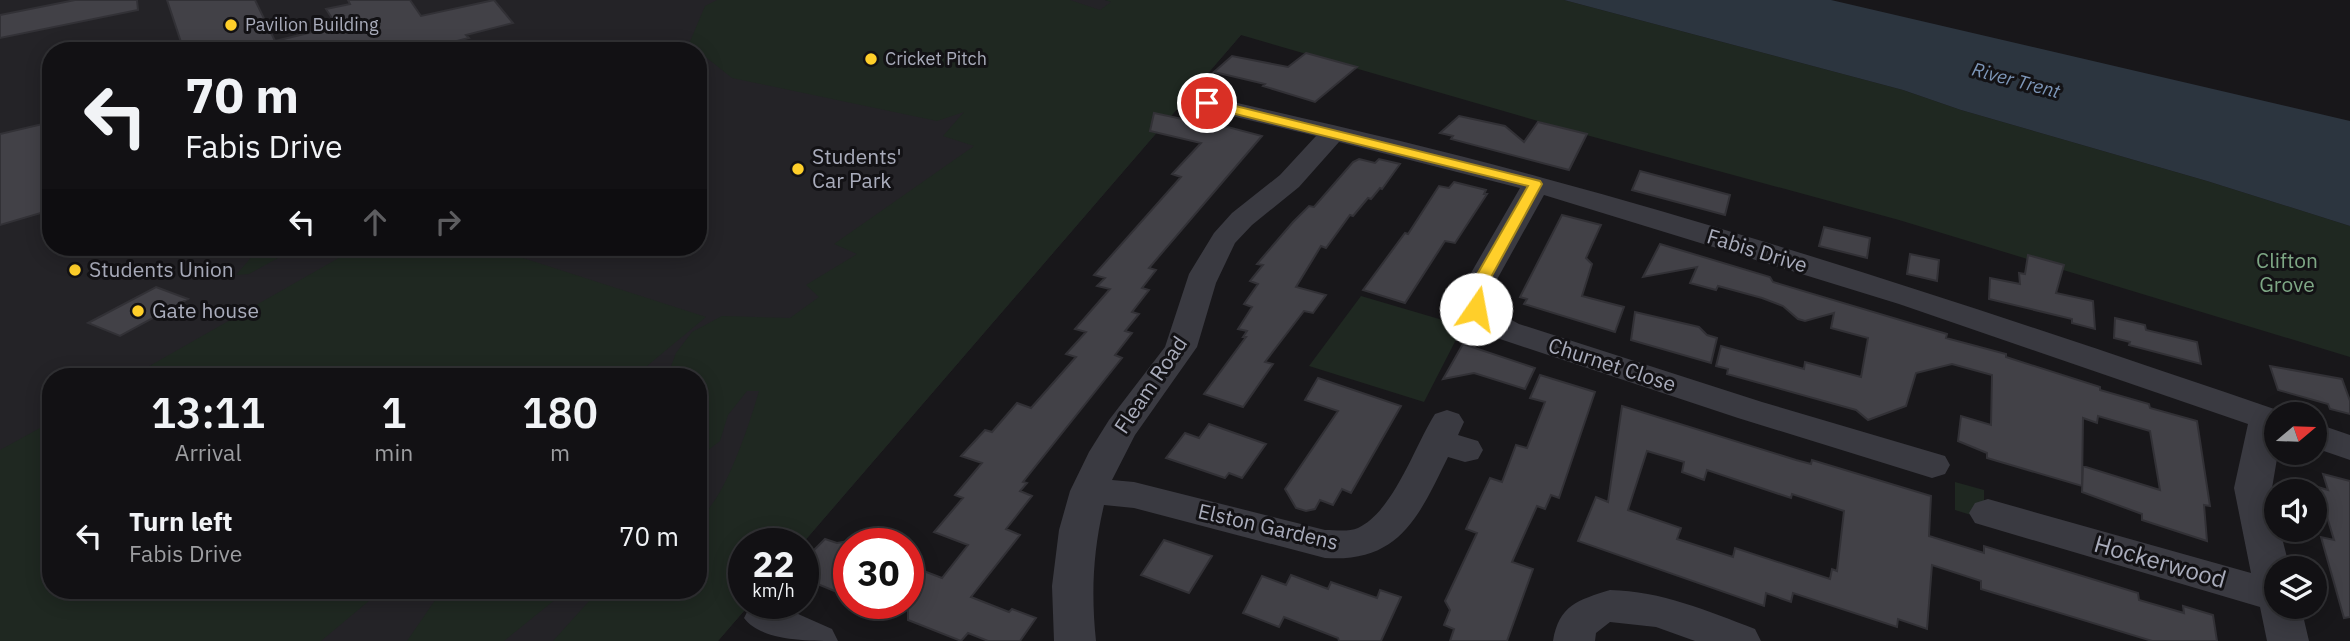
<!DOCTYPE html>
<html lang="en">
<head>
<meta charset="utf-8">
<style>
  :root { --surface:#121114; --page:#1b1a1d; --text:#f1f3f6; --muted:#9c9da0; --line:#313134 }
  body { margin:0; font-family:"IBM Plex Sans",sans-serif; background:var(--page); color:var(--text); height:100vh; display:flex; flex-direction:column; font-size:26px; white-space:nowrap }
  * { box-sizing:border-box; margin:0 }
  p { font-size:23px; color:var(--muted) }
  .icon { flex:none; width:38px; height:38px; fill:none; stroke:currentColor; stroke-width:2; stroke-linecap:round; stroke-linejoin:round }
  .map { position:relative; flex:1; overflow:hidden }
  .drawer { position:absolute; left:42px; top:368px; width:665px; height:231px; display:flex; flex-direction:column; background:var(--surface); border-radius:28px; box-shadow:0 4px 18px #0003,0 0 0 2px var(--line) }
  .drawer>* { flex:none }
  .guide { position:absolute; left:42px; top:42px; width:665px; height:214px; border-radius:28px; box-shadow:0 4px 18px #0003,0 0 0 2px var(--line); background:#121114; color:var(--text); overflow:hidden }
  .needle { width:46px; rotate:71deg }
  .controls { position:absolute; left:2264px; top:402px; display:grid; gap:14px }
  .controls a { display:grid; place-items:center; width:63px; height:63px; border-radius:50%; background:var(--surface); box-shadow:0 4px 18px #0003,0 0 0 2px var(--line); font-size:35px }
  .speed { position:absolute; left:728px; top:528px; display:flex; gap:14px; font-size:35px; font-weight:700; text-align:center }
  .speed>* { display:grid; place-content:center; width:91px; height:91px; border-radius:50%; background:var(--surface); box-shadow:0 4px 18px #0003,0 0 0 2px var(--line); line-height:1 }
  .speed small { font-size:18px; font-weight:400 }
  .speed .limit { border:10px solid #d22; background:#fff; color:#111 }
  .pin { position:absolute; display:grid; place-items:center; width:60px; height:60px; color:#fff; margin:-30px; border:4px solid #fff; border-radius:50%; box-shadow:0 2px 7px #0007 }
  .me { position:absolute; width:77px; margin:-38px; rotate:12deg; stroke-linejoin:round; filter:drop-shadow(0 0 5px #0008) }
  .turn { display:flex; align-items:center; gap:24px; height:147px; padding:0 28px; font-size:32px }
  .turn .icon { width:91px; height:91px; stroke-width:2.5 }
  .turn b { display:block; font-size:49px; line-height:60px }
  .lanes { display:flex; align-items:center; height:66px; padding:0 28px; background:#0003; justify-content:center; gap:35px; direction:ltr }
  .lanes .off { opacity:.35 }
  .eta { display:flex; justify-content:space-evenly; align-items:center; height:119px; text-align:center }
  .eta b { font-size:42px; font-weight:600; line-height:49px }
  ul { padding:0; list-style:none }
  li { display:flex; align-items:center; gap:21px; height:98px; padding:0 28px }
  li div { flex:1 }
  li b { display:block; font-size:26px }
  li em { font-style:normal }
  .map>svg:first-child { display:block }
</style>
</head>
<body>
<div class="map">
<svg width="2350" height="641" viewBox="0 0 2350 641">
  <rect width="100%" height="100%" fill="#18171a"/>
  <!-- built -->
  <path fill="#242327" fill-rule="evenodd" d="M0 0H1105L1241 35 802 544H744V604H750L718 641H0ZM51 51H698V247H51ZM51 376H698V590H51Z"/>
  <!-- green -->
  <path fill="#1f2821" d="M717 0H1070L1100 10 1111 2 1105 0H1564L1903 90 1961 110 2207 181 2350 226V357L1899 220 1590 136 1241 35 802 544H744V604H750L718 641H553L599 590H698V519C725 501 750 422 759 391H747L728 415 720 441 698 458V376H676L670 369 676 353 692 332 722 316 790 318 819 297 806 285 857 254 834 244 974 146 943 136 964 112 937 121 732 78 698 51H686L705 6Z
    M260 247H298L249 274 236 275Z
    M358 247H489L706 317 635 376H132Z
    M1361 296 1463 326 1424 402 1309 366Z
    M51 422V590H382L321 641H0V450Z
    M1955 482 1984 490V519L1955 510Z
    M442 590H567L504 641H407Z"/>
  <!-- water -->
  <path fill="#2c353f" d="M1564 0H1831L2350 121V226L2207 181 1961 110 1903 90Z"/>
  <!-- building -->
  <path fill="#424147" stroke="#323136" stroke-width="2" fill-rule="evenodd" d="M75 0H137L138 10 0 38V15Z
    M167 0H255L275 41 337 26 326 9 350 4 348 0H410L421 16 494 0 513 23 466 35 469 38 417 51H184Z
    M1306 53 1357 67 1315 102 1263 86 1265 84 1214 72 1232 56 1288 67Z
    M1154 113 1187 120 1190 117 1262 136 1149 268 1156 270 1142 288 1149 290 1132 312 1139 314 1125 331 1132 333 1115 355 1122 358 1023 482 1027 483 1020 491 1032 496 1006 529 1020 535 971 597 1009 612 1012 609 1036 618 1020 641H988L968 633 961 641 908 620V565L942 578 968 545 934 532 963 498 955 495 982 463 961 456 985 430 992 432 1017 403 1031 408 1076 357 1066 354 1086 332 1075 329 1110 289 1097 286 1105 278 1094 275 1181 177 1172 174 1201 143 1150 131Z
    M1459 116 1505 126 1524 142 1538 122 1587 134 1569 170 1451 139 1453 136 1440 133Z
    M51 122V210L0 225V134Z
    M1359 159 1375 163 1379 159 1400 164 1382 189 1380 188 1371 199 1368 198 1353 216 1350 215 1326 248 1321 246 1296 287 1326 295 1313 313 1304 311 1265 362 1273 364 1243 407 1204 394 1246 337H1243L1247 331 1238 329 1252 307 1244 304 1258 284 1250 281 1263 265 1257 264 1293 222 1309 206 1314 207 1353 162Z
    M1640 171 1730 195 1725 215 1632 190Z
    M1454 182 1486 190 1484 194H1487L1455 243 1445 241 1405 303 1363 290 1405 233 1408 234 1439 186 1449 188Z
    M1562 215 1601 225 1586 258 1592 264 1582 296 1624 307 1615 332 1524 304 1527 299 1520 297Z
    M1824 227 1870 238 1867 258 1819 246Z
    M1660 244 1770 277 1773 282 1947 334 1946 338 2006 354V357L2100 387V390L2149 404 2150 408 2197 421 2210 506 2204 505 2207 541 2142 520V514L2082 492 2083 466 2160 490 2150 431 2098 416 2097 423 2083 418 2082 486 1987 458V453L1958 441 1961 416 1991 425 1992 375 1952 364 1916 373 1906 406 1868 420 1856 410 1727 374 1728 369 1716 366 1721 346 1804 369 1805 362 1861 377 1868 338 1831 328 1834 313 1805 321 1798 319 1783 306 1762 298 1718 286 1716 290 1690 283 1697 267 1643 277Z
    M1910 254 1939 260 1937 281 1907 274Z
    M2028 255 2064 265 2056 293 2093 301 2095 329 2072 323V319L1989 299 1990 278 2020 284 2019 273 2025 274Z
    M156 287 188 299 120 336 88 323Z
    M1635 312 1699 327 1707 335 1717 338 1711 363 1631 340Z
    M2115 318 2145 325 2146 330 2197 342 2201 364 2129 345 2130 342 2114 338Z
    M1463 344 1535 368 1525 389 1474 373 1443 379Z
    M2270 366 2342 379 2350 401V414L2330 409 2328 404 2278 390Z
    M1540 375 1595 392 1559 498 1551 495 1545 509 1537 506 1512 562 1533 569 1507 641H1450L1454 629 1444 625 1450 610 1445 601 1477 533 1466 529 1490 478 1502 482 1516 445 1527 448 1545 402 1530 398Z
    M1318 378 1401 406 1351 493 1342 489 1333 505 1320 500 1315 509 1306 511 1296 508 1285 489 1338 411 1305 400Z
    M1622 406 1796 460 1811 464 1812 460 1931 496 1929 536 1984 553V546L2033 561 2138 593 2139 600 2184 613 2183 606 2213 615 2217 641H2152L1981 589V581L1932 565 1927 629 1898 619 1897 627 1793 593 1791 602 1766 593 1764 606 1578 541 1596 497 1608 502ZM1647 451 1684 462 1682 472 1704 480 1707 470 1791 498 1792 494 1844 511 1837 571 1832 569 1830 579 1735 548 1733 557 1677 539 1681 528 1628 510Z
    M1209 424 1266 444 1242 478 1229 473 1225 478 1166 458 1185 433 1199 438Z
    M2323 474 2350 481V617L2344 618 2321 537 2334 540 2318 487 2328 490Z
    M825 539 837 543 849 541V597L803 578V561Z
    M1164 540 1212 556 1189 593 1141 575Z
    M1291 575 1328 589 1331 582 1377 598 1380 590 1401 597 1381 641H1339L1338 638 1284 617 1279 627 1243 613 1262 576 1286 585Z"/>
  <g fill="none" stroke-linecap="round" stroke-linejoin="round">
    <!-- minor -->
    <path fill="#3a3a41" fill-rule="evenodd" d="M1207 96C1319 122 1432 147 1543 178 1795 246 2042 330 2289 414L2277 415 2278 453 2272 488 2277 530H2280L2290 569H2277V607H2301L2309 641H2267L2260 607 1975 523 1969 513 1975 503 1988 499 2251 573 2234 488 2248 424 1899 304 1544 195 1490 292 1488 299 1495 311 1519 324 1762 402 1945 456 1950 465 1945 474 1932 478 1738 418 1497 338 1471 324 1458 299 1460 292 1520 188 1339 142 1299 187 1252 225 1235 243 1216 283 1197 347 1135 435 1112 480 1134 482 1325 530C1335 530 1349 532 1358 528 1394 511 1415 445 1435 414L1447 410 1459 414 1464 422 1458 435 1478 441 1483 450 1478 459 1465 462 1448 457C1419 516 1400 563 1325 558L1134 508 1104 505C1093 551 1091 594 1096 641H1054L1052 586 1059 530 1070 491 1089 452 1109 420 1165 347 1189 274 1214 233 1232 213 1280 175 1316 136 1198 108 1195 103 1198 98Z
      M2315 423 2350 435V460L2315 448Z
      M1610 590C1661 591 1708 611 1755 629L1761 641H1695L1656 627 1610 622 1596 633 1595 641H1553C1559 605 1578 600 1610 590Z
      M759 604 780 606 832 629 838 641C807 641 761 641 744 618L750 606Z"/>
  </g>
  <!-- route -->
  <path fill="#ffcf2a" stroke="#a6871b" stroke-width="2" d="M1207 99 1540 181 1542 184 1483 292 1481 299 1484 309 1482 313H1471L1465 299 1467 292 1528 186 1203 106V100Z"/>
  <!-- markers -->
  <g fill="#ffcf2a" stroke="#131215" stroke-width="2.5">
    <circle cx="231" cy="25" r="7"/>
    <circle cx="871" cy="59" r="7"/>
    <circle cx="798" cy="169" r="7"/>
    <circle cx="75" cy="270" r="7"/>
    <circle cx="138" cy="311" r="7"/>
  </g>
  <g text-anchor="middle" stroke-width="6" stroke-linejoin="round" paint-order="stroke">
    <!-- far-poi labels -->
    <g font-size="18" fill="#a9acbb" stroke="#131215" text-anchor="start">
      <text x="245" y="31">Pavilion Building</text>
      <text x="885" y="65">Cricket Pitch</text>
    </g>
    <!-- far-water labels -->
    <g font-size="19" font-style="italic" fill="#7d96b8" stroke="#131215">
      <text transform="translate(2016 80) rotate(15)" y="7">River Trent</text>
    </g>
    <!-- poi labels -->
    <g font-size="21" fill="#a9acbb" stroke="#131215" text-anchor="start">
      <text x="812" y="164">Students'<tspan x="812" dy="24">Car Park</tspan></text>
      <text x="89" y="277">Students Union</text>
      <text x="152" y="318">Gate house</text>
    </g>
    <!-- street labels -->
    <g font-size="21" fill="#a9acbb" stroke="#131215">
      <text transform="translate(1757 251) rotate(17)" y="7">Fabis Drive</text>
      <text transform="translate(1612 365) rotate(18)" y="7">Churnet Close</text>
      <text transform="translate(1151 385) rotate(-56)" y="7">Fleam Road</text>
      <text transform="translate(1268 527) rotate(13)" y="7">Elston Gardens</text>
    </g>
    <!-- park labels -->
    <g font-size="21" fill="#7ea785" stroke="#131215">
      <text x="2287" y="268">Clifton<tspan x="2287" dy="24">Grove</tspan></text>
    </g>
    <!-- near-street labels -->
    <g font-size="24" fill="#a9acbb" stroke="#131215">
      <text transform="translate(2160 562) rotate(16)" y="8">Hockerwood</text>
    </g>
  </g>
</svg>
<div class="controls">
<a><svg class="needle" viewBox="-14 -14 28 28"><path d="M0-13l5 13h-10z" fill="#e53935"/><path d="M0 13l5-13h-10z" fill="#9c9da0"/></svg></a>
<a><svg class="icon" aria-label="sound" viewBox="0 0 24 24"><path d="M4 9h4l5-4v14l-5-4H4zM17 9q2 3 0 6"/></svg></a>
<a><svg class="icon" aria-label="layers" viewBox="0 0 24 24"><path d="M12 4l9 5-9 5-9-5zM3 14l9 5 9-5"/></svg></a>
</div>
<div class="speed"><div>22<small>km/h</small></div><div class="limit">30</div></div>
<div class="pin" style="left:1207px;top:103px;background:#d93025"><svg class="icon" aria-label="arrive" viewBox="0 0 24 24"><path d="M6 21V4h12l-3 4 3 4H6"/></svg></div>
<svg class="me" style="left:1476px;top:309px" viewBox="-20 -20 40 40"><circle r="19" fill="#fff"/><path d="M0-13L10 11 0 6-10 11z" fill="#ffcf2a"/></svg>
<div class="guide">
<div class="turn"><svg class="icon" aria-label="left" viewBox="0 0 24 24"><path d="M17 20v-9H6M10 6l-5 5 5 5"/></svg><div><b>70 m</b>Fabis Drive</div></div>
<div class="lanes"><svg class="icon" aria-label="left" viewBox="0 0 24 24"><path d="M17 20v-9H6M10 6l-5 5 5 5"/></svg><svg class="icon off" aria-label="ahead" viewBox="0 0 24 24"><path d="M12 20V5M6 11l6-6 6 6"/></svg><svg class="icon off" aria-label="right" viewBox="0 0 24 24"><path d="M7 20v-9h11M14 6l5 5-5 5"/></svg></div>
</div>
<section class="drawer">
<div class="eta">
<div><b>13:11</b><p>Arrival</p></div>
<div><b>1</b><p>min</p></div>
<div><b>180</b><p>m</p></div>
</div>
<ul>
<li><svg class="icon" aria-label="left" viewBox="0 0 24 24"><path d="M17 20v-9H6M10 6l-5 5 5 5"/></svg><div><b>Turn left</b><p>Fabis Drive</p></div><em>70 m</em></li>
</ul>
</section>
</div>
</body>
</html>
